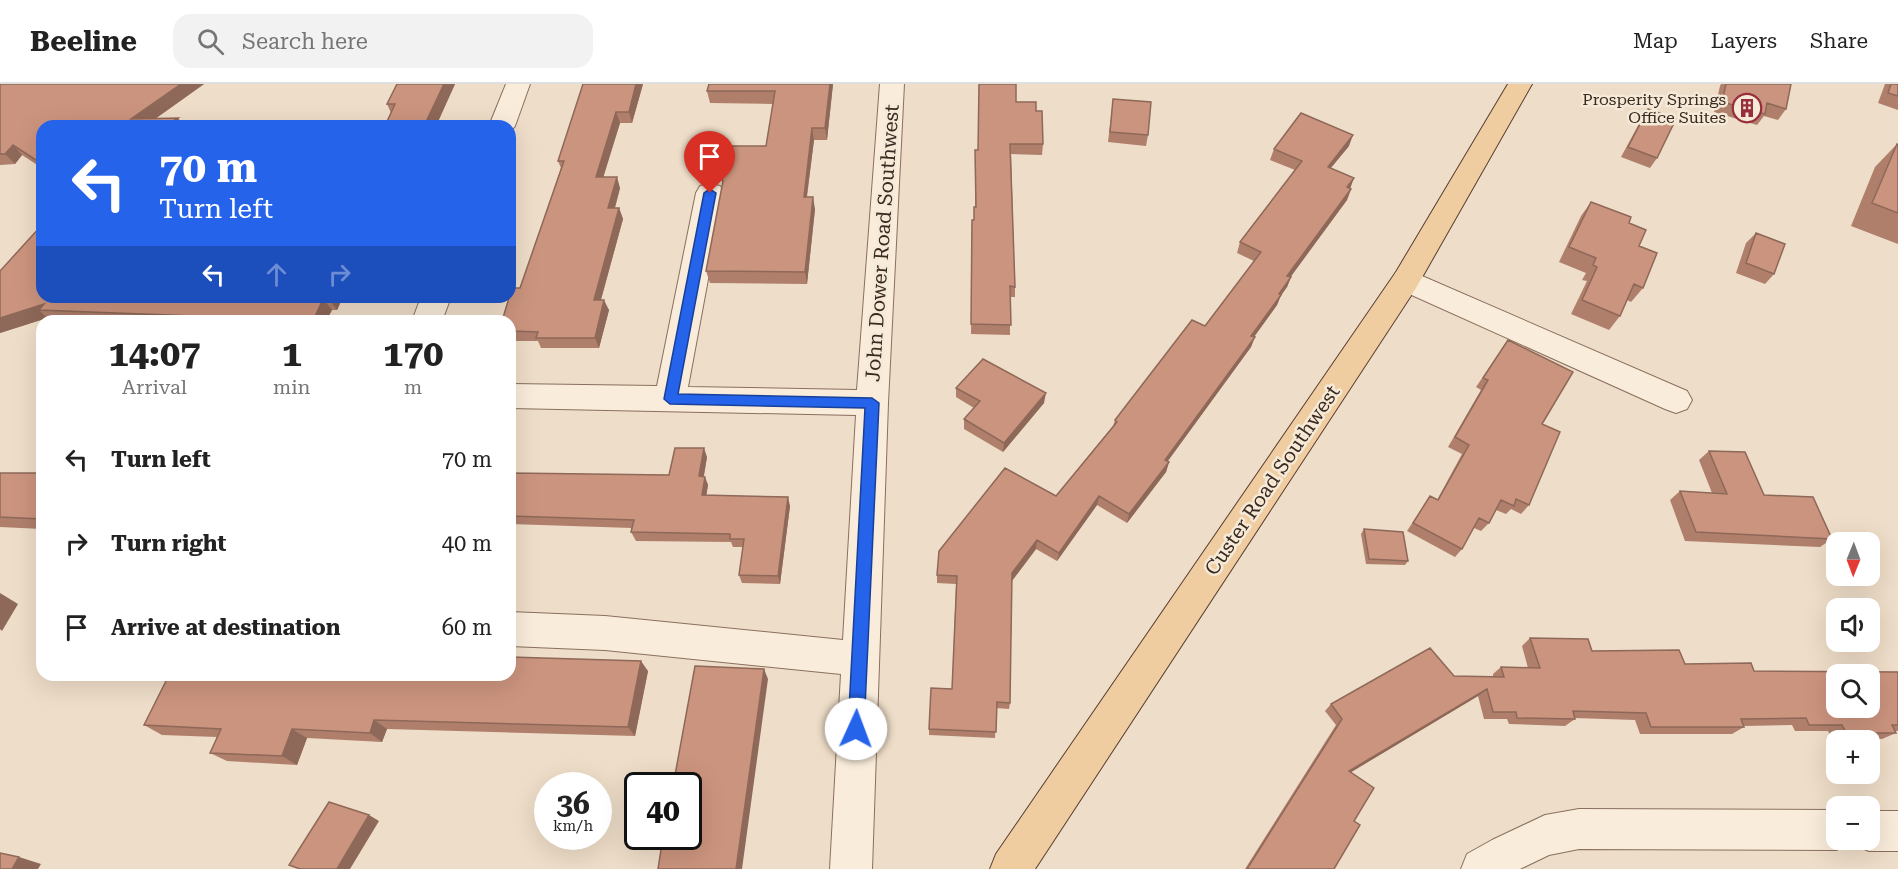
<!DOCTYPE html>
<html lang="en">
<head>
<meta charset="utf-8">
<style>
  :root { --surface:#fff; --page:#f2f2f2; --text:#222; --muted:#767676; --line:#e0e0e0 }
  body { margin:0; font-family:"Roboto Serif",serif; background:var(--page); color:var(--text); height:100vh; display:flex; flex-direction:column; font-size:22px; white-space:nowrap }
  * { box-sizing:border-box; margin:0 }
  p { font-size:20px; color:var(--muted) }
  .icon { flex:none; width:33px; height:33px; fill:none; stroke:currentColor; stroke-width:2; stroke-linecap:round; stroke-linejoin:round }
  .map { position:relative; flex:1; overflow:hidden }
  .side { position:absolute; left:36px; top:231px; width:480px; height:366px; display:flex; flex-direction:column; background:var(--surface); border-radius:18px; box-shadow:0 6px 24px #0002 }
  .side>* { flex:none }
  .banner { position:absolute; left:36px; top:36px; width:480px; height:183px; border-radius:18px; box-shadow:0 6px 24px #0002; background:#2563eb; color:#fff; overflow:hidden }
  .needle { width:39px; rotate:181deg }
  .buttons { position:absolute; left:1826px; top:448px; display:grid; gap:12px }
  .buttons a { display:grid; place-items:center; width:54px; height:54px; border-radius:12px; background:var(--surface); box-shadow:0 6px 24px #0002; font-size:30px }
  .speed { position:absolute; left:534px; top:688px; display:flex; gap:12px; font-size:30px; font-weight:700; text-align:center }
  .speed>* { display:grid; place-content:center; width:78px; height:78px; border-radius:50%; background:var(--surface); box-shadow:0 6px 24px #0002; line-height:1 }
  .speed small { font-size:15px; font-weight:400 }
  .speed .limit { border:3px solid #111; border-radius:9px; background:#fff; color:#111 }
  .pin { position:absolute; display:grid; place-items:center; width:51px; height:51px; color:#fff; margin:-62px -26px; border-radius:50% 50% 50% 0; rotate:-45deg; box-shadow:0 0 6px #0007 }
  .pin .icon { rotate:45deg }
  .me { position:absolute; width:66px; margin:-33px; rotate:2deg; stroke-linejoin:round; filter:drop-shadow(0 0 4px #0008) }
  .turn { display:flex; align-items:center; gap:21px; height:126px; padding:0 24px; font-size:27px }
  .turn .icon { width:78px; height:78px; stroke-width:2.5 }
  .turn b { display:block; font-size:42px; line-height:51px }
  .lanes { display:flex; align-items:center; height:57px; padding:0 24px; background:#0003; justify-content:center; gap:30px; direction:ltr }
  .lanes .off { opacity:.35 }
  .eta { display:flex; justify-content:space-evenly; align-items:center; height:102px; text-align:center }
  .eta b { font-size:36px; font-weight:700; line-height:42px }
  ul { padding:0; list-style:none }
  li { display:flex; align-items:center; gap:18px; height:84px; padding:0 24px }
  li div { flex:1 }
  li b { display:block; font-size:22px }
  li em { font-style:normal }
  header { display:flex; align-items:center; gap:36px; box-sizing:border-box; height:84px; padding:0 30px; background:var(--surface); border-bottom:2px solid var(--line) }
  header strong { font-size:28px }
  nav { display:flex; gap:33px; margin-inline-start:auto; font-size:21px }
  .search { width:420px; height:54px; background:var(--page); display:flex; align-items:center; gap:15px; box-sizing:border-box; padding:0 21px; border-radius:18px; color:var(--muted); font-size:22px }
  .map>svg:first-child { display:block }
</style>
</head>
<body>
<header>
<strong>Beeline</strong>
<div class="search"><svg class="icon" aria-label="search" viewBox="0 0 24 24"><circle cx="10" cy="10" r="6"/><path d="M15 15l6 6"/></svg>Search here</div>
<nav><a>Map</a><a>Layers</a><a>Share</a></nav>
</header>
<div class="map">
<svg width="1898" height="785" viewBox="0 0 1898 785">
  <rect width="100%" height="100%" fill="#eeddc8"/>
  <g fill="none" stroke-linecap="round" stroke-linejoin="round">
    <!-- minor casing -->
    <g stroke="#8a6f5d" stroke-width="2">
      <path id="minor" d="M506 0H530L515 42 510 48V42H489Z
        M880 0H904L888 319 872 785H830L841 590 605 566 510 562V528L605 532 843 556 856 331 510 324V300L657 302 696 109 700 102 710 100 720 102 724 109 688 303 857 306Z
        M1406 185 1687 307 1692 316 1687 325 1676 329 1665 325 1396 204 1392 196 1396 188Z
        M421 213H451L442 237H412Z
        M1579 725 1836 726V756H1852L1850 760 1836 766 1579 765 1549 771 1520 785H1461L1467 770 1492 756 1545 731Z
        M1869 727H1898V767H1869L1855 761 1853 756H1869Z"/>
    </g>
    <!-- major casing -->
    <g stroke="#583e31" stroke-width="2">
      <path id="major" d="M1508 0H1532L1416 204 1035 785H990L996 770 1396 188Z"/>
    </g>
    <!-- minor -->
    <use href="#minor" fill="#f9ecdb" fill-rule="evenodd"/>
    <!-- major -->
    <use href="#major" fill="#f0cda1" fill-rule="evenodd"/>
  </g>
  <!-- wall -->
  <path fill="#af7f6c" d="M0 0H204L155 35 42 42V84L22 71 15 80 0 81Z
    M397 0H455L436 42H385L391 29 387 20Z
    M643 0 632 39H620L603 93 620 104 615 124H619L623 135 601 216 609 226 599 264H541L538 257H510V237L561 84 558 77Z
    M709 0H833L827 56H814L807 113 815 125 807 200 710 199 706 187 723 101 720 91 766 62 773 20 710 19 707 7Z
    M1721 0H1791L1786 25 1778 36 1764 32 1757 41 1714 28 1720 2Z
    M1885 0H1898V26L1878 19Z
    M1113 15 1148 51 1146 62 1108 58Z
    M1016 18 1036 27 1043 60 1042 71 1011 70 1015 203V213H1010V251L971 250 972 136H974V123H975L978 66Z
    M1648 25 1657 74 1650 84 1621 73 1641 36Z
    M1897 60 1898 61V160L1851 142 1875 83Z
    M1349 62 1331 84 1351 105 1347 116 1290 193H1291L1287 203 1281 211 1277 221 1254 253 1251 263 1167 378H1169L1166 388 1127 439 1097 421 1057 477 1036 465 1012 497 1010 619 1009 625 996 624 995 654 929 651V645L952 605 956 500 937 499V491L1056 412 1113 342 1115 336 1205 242 1254 177 1237 169 1240 158 1295 86 1270 76 1274 65Z
    M1591 118 1629 139 1639 162 1643 204 1631 218 1627 216 1620 232 1609 246 1571 230 1587 197 1582 196 1586 189 1559 178 1581 132Z
    M1756 149 1774 190 1765 200 1736 189 1746 159Z
    M42 213H343L337 226H332L326 237H51L47 234 0 249Z
    M1508 256 1542 340 1529 421 1521 430 1511 425 1506 430 1496 426 1489 439 1481 447 1474 444 1462 465 1455 473 1407 447 1430 412 1437 416 1462 370 1448 363 1481 306 1476 303Z
    M956 304 1044 319 1003 368 964 345V335L974 324 956 313Z
    M1709 367 1764 411 1832 455 1820 463 1685 457 1670 416 1680 407 1712 409 1699 376Z
    M707 373 704 392 708 401 706 411 790 422 780 500 742 499 739 491 743 463H733L731 458 636 457 631 448 632 444 510 440V389L665 392 669 391Z
    M0 389H42V445L0 443Z
    M1364 445 1408 477 1405 481 1366 480 1361 450Z
    M1530 554 1592 567 1685 580 1754 587 1898 588V647H1896V649L1882 655H1832L1828 647H1795L1792 641 1744 642V643L1732 650H1640L1635 636 1574 634 1575 635 1565 642 1509 640 1507 635H1484L1478 612 1351 688 1354 737 1334 785H1245L1336 641 1325 627 1331 620 1454 592H1493V590L1501 583 1528 584 1522 562Z
    M648 587 635 652 387 645 382 658 307 654 297 681 227 677 210 669 217 653 162 651 144 641Z"/>
  <!-- shaded-wall -->
  <path fill="#8e6858" d="M181 0H204L145 42 131 35Z
    M444 0H455L436 42H424Z
    M636 0H643L632 39 629 28Z
    M830 0H833L827 56 825 44Z
    M616 28 620 39 600 104 596 93Z
    M178 34 184 42H165Z
    M812 44 814 56 805 125 804 113Z
    M1353 51 1349 62 1323 93 1328 83Z
    M13 61 22 71 15 80 5 70Z
    M617 93 620 104 612 134 608 124Z
    M1354 94 1350 105 1347 103Z
    M1351 105 1347 116 1284 202 1287 192Z
    M813 113 815 125 807 200 805 188Z
    M619 124 623 135 598 226 594 216Z
    M1291 193 1287 203 1280 213 1281 211 1277 221 1248 261 1251 252Z
    M330 213H343L337 226 329 215Z
    M323 215 332 226 326 237H313Z
    M604 216 609 226 599 264 595 254Z
    M44 220 39 226 47 234 0 249V234Z
    M1255 253 1251 263 1162 385 1165 376Z
    M1046 309 1044 319 1003 368 1004 359Z
    M704 364 707 373 702 401 699 392Z
    M1169 378 1166 388 1127 439 1129 430Z
    M705 393 708 401 705 420 702 411Z
    M1099 412 1097 421 1057 477 1059 469Z
    M788 413 790 422 780 500 778 492Z
    M1037 456 1036 465 1011 498 1012 489Z
    M0 509 18 520 2 547 0 545Z
    M641 577 648 587 635 652 628 643Z
    M764 585 768 595 742 785H736Z
    M1487 605 1478 612 1343 693 1349 687Z
    M374 636 387 645 382 658 370 649Z
    M292 645 307 654 297 681 282 672Z
    M369 731 379 737 350 785H337Z
    M19 773 41 780 38 785H12Z"/>
  <!-- building -->
  <path fill="#cb947e" stroke="#8e6858" stroke-width="1.5" fill-rule="evenodd" d="M0 0H181L131 35 178 34 165 42H42V80L13 61 5 70H0Z
    M397 0H444L424 42H385L395 20H387Z
    M583 0H636L629 28H616L596 93H617L608 124H619L594 216H604L595 254H536L538 248 510 247V237H502L512 204H520L564 77H558Z
    M709 0H830L825 44H812L804 113H813L805 188 706 187 723 97 720 91 726 62H766L775 7H707Z
    M979 0H1016V18H1036V27H1042L1043 60H1010L1015 203 1010 202 1011 241 971 240 972 136H974V123H976L975 66H978Z
    M1726 0H1791L1786 25 1767 19 1765 30 1722 18Z
    M1891 0H1898V12L1888 9Z
    M1113 15 1151 18 1148 51 1110 48Z
    M1648 25 1676 35 1657 74 1628 63Z
    M1301 29 1353 51 1328 83 1354 94 1347 103 1351 105 1287 192 1291 193 1279 210 1281 211 1251 252 1255 253 1165 376 1169 378 1129 430 1099 412 1059 469 1037 456 1012 489 1010 619 997 618 996 648 929 645 931 604 952 605 957 492 937 491 939 467 1005 384 1056 412 1117 338 1115 336 1192 236 1205 242 1261 168 1240 158 1302 77 1274 65Z
    M1897 60 1898 61V129L1872 119Z
    M1591 118 1631 133 1629 139 1646 146 1639 162 1657 169 1643 204 1634 200 1620 232 1582 216 1597 183 1593 181 1596 174 1569 163Z
    M41 142H42V213H330L329 215H323L313 237H216L219 233 39 226 44 220 0 234V187Z
    M1756 149 1785 160 1774 190 1746 179Z
    M1508 256 1573 288 1542 340 1560 348 1529 421 1516 415 1514 422 1501 416 1489 439 1479 434 1462 465 1413 439 1430 412 1438 416 1469 361 1455 353 1488 296 1483 294Z
    M983 275 1046 309 1004 359 964 335 980 317 956 304Z
    M675 364H704L699 392 705 393 702 411 788 413 778 492 739 491 744 455H730V450L631 448 634 436 510 432V389L669 391Z
    M1709 367 1745 368 1764 411 1813 413 1832 455 1696 448 1680 407 1727 410Z
    M0 389H42V435L0 433Z
    M1364 445 1403 448 1408 477 1369 475Z
    M1530 554 1588 555 1592 567 1679 566 1685 580 1751 579 1754 587 1898 588V641H1892L1896 649H1846L1842 641H1809L1806 634 1741 635 1744 643H1651L1646 629 1573 627 1575 635 1517 634 1516 628H1493L1487 605 1349 687 1374 704 1354 737 1360 741 1334 785H1247L1342 635 1331 620 1430 564 1454 592 1504 593 1501 583 1540 584ZM1836 591H1869V624H1836Z
    M510 573 641 577 628 643 374 636 370 649 292 645 282 672 210 669 221 645 144 641 169 591H510Z
    M695 582 764 585 736 785H658L663 753H688V702H673Z
    M329 718 369 731 337 785H300L289 781Z
    M0 769 19 773 12 785H13H0Z"/>
  <!-- route -->
  <path fill="#2563eb" stroke="#184099" stroke-width="1.5" d="M710 105 716 109 678 310 872 314 879 319 864 645 862 651 856 653 851 651 848 645 865 324 670 320 664 315 704 109Z"/>
  <!-- icons -->
  <defs>
    <g id="building-ring" transform="scale(1.5)"><circle r="9.5" fill="#f5e9d7" stroke="#982e3c" stroke-width="1.5"/><path d="M-4-6H4V6H1V3H-1V6H-4ZM-2.5-4.3h1.7v1.8h-1.7ZM.8-4.3h1.7v1.8H.8ZM-2.5-1h1.7V.8h-1.7ZM.8-1h1.7V.8H.8Z" fill="#982e3c"/></g>
  </defs>
  <g fill-rule="evenodd">
    <use href="#building-ring" x="1747" y="24"/>
  </g>
  <g text-anchor="middle" stroke-width="5" stroke-linejoin="round" paint-order="stroke">
    <!-- far-poi labels -->
    <g font-size="16" fill="#3a2920" stroke="#f5e9d7" text-anchor="end">
      <text x="1726" y="21">Prosperity Springs<tspan x="1726" dy="18">Office Suites</tspan></text>
    </g>
    <!-- street labels -->
    <g font-size="20" fill="#3a2920" stroke="#f5e9d7">
      <text transform="translate(882 159) rotate(-86)" y="7">John Dower Road Southwest</text>
      <text transform="translate(1272 396) rotate(-56)" y="7">Custer Road Southwest</text>
    </g>
  </g>
</svg>
<div class="buttons">
<a><svg class="needle" viewBox="-14 -14 28 28"><path d="M0-13l5 13h-10z" fill="#e53935"/><path d="M0 13l5-13h-10z" fill="#767676"/></svg></a>
<a><svg class="icon" aria-label="sound" viewBox="0 0 24 24"><path d="M4 9h4l5-4v14l-5-4H4zM17 9q2 3 0 6"/></svg></a>
<a><svg class="icon" aria-label="search" viewBox="0 0 24 24"><circle cx="10" cy="10" r="6"/><path d="M15 15l6 6"/></svg></a>
<a>+</a>
<a>−</a>
</div>
<div class="speed"><div>36<small>km/h</small></div><div class="limit">40</div></div>
<div class="pin" style="left:710px;top:109px;background:#d93025"><svg class="icon" aria-label="arrive" viewBox="0 0 24 24"><path d="M6 21V4h12l-3 4 3 4H6"/></svg></div>
<svg class="me" style="left:856px;top:645px" viewBox="-20 -20 40 40"><circle r="19" fill="#fff"/><path d="M0-13L10 11 0 6-10 11z" fill="#2563eb"/></svg>
<div class="banner">
<div class="turn"><svg class="icon" aria-label="left" viewBox="0 0 24 24"><path d="M17 20v-9H6M10 6l-5 5 5 5"/></svg><div><b>70 m</b>Turn left</div></div>
<div class="lanes"><svg class="icon" aria-label="left" viewBox="0 0 24 24"><path d="M17 20v-9H6M10 6l-5 5 5 5"/></svg><svg class="icon off" aria-label="ahead" viewBox="0 0 24 24"><path d="M12 20V5M6 11l6-6 6 6"/></svg><svg class="icon off" aria-label="right" viewBox="0 0 24 24"><path d="M7 20v-9h11M14 6l5 5-5 5"/></svg></div>
</div>
<section class="side">
<div class="eta">
<div><b>14:07</b><p>Arrival</p></div>
<div><b>1</b><p>min</p></div>
<div><b>170</b><p>m</p></div>
</div>
<ul>
<li><svg class="icon" aria-label="left" viewBox="0 0 24 24"><path d="M17 20v-9H6M10 6l-5 5 5 5"/></svg><div><b>Turn left</b></div><em>70 m</em></li>
<li><svg class="icon" aria-label="right" viewBox="0 0 24 24"><path d="M7 20v-9h11M14 6l5 5-5 5"/></svg><div><b>Turn right</b></div><em>40 m</em></li>
<li><svg class="icon" aria-label="arrive" viewBox="0 0 24 24"><path d="M6 21V4h12l-3 4 3 4H6"/></svg><div><b>Arrive at destination</b></div><em>60 m</em></li>
</ul>
</section>
</div>
</body>
</html>
